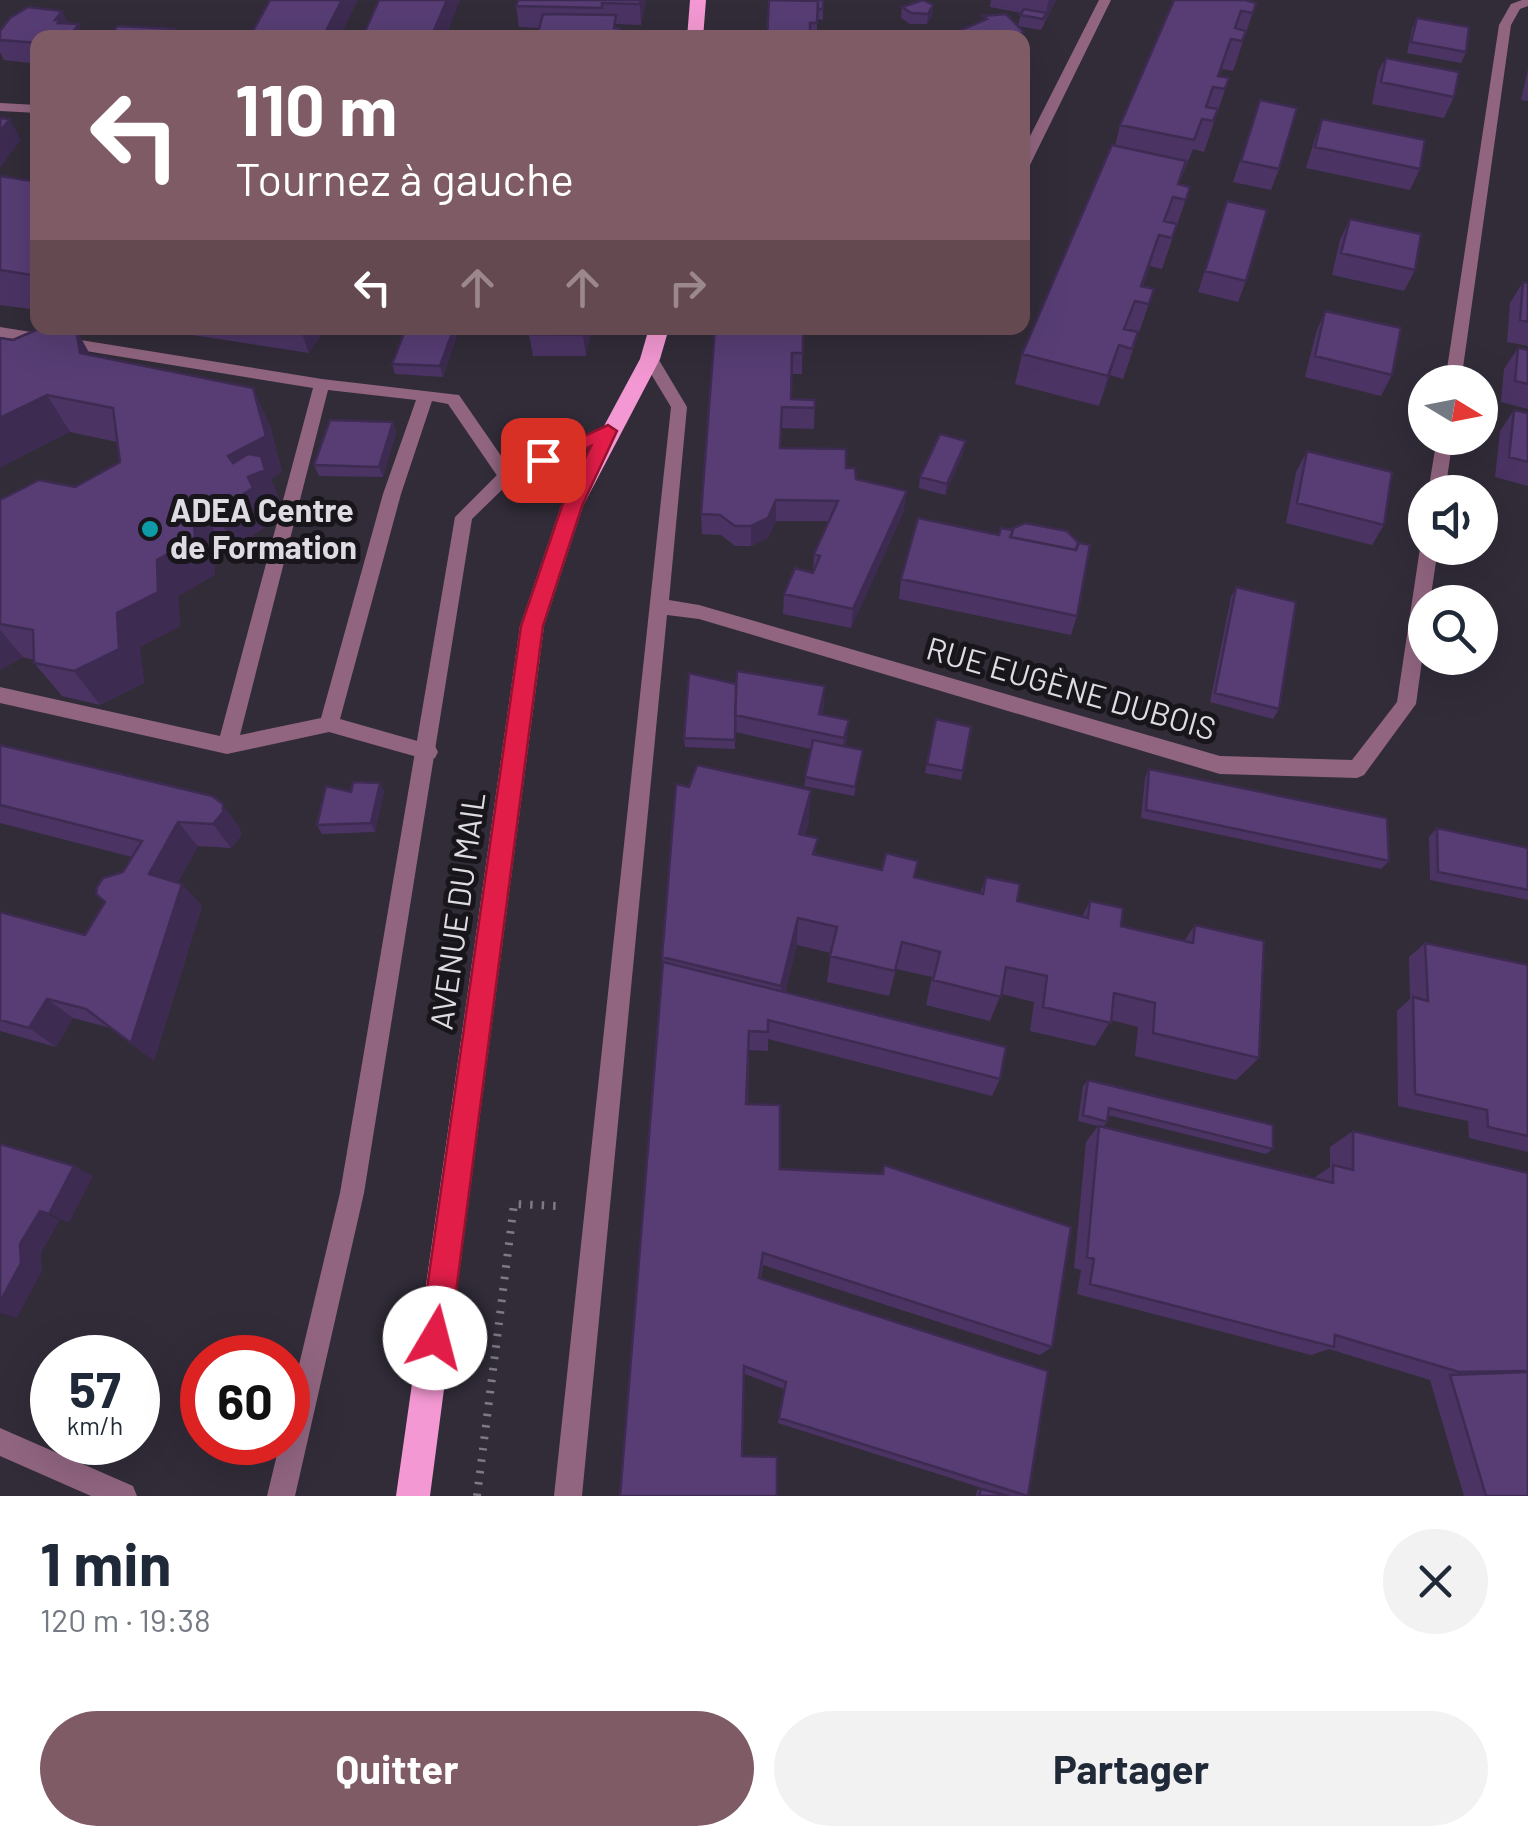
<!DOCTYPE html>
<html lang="fr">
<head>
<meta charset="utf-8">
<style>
  :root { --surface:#fff; --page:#f2f2f3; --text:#1f2937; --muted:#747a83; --accent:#7f5c65 }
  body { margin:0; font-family:Barlow,sans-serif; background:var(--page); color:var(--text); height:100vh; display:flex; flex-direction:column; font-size:38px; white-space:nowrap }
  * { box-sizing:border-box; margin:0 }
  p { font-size:32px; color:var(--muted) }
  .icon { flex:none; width:55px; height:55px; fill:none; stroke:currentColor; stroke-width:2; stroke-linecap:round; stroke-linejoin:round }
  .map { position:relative; height:1496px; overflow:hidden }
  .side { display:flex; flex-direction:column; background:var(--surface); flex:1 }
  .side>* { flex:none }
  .hud { position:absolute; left:30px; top:30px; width:1000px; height:305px; border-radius:20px; box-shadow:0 10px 40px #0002; background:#7f5c65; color:#fff; overflow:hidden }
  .needle { width:65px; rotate:100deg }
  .buttons { position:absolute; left:1408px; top:365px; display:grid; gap:20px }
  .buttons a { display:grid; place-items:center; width:90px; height:90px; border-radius:50%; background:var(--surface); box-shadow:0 10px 40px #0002; font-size:50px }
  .speed { position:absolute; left:30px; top:1335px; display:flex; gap:20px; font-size:50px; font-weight:700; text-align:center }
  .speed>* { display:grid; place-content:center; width:130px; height:130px; border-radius:50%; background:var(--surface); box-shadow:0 10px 40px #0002; line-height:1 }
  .speed small { font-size:25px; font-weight:400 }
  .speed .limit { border:15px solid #d22; background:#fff; color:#111 }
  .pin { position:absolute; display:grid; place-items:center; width:85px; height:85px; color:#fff; margin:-42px; border-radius:20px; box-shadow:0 5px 15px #0006 }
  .me { position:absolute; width:110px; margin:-55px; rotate:8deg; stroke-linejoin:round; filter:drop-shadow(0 0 8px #0008) }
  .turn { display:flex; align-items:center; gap:35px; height:210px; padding:0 40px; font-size:45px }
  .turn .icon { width:130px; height:130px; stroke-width:2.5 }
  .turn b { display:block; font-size:70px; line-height:85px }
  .lanes { display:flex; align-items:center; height:95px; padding:0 40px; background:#0003; justify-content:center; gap:50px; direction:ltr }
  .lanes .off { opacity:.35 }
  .round { display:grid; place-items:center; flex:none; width:105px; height:105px; border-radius:52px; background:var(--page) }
  .headline { display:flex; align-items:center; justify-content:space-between; height:170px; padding:0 40px }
  h1 { font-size:60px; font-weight:700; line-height:75px }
  .button { display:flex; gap:20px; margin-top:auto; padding:20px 40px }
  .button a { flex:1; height:115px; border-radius:60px; background:var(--accent); color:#fff; font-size:40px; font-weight:700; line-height:115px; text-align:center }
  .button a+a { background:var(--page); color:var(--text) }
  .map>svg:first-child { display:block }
</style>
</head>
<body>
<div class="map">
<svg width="1528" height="1496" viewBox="0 0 1528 1496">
  <rect width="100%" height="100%" fill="#312c38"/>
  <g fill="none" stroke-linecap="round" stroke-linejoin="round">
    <!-- path -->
    <path stroke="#7e7a84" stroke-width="8" stroke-dasharray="2.5 9" stroke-linecap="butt" d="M477 1496 514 1204 558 1206"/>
    <!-- lane -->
    <path fill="#916580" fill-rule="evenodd" d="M0 327 322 379 459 395 515 476 506 482 500 480 448 404 432 401 401 494 340 719 435 746 438 752 435 758 428 760 329 732 227 754 0 703V687L220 736 313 388 0 337ZM328 390 416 400 383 494 321 718 240 735Z"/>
    <!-- street -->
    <path fill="#916580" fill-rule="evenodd" d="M1099 0H1111L1029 167 1022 171V152Z
      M1522 0H1528V6L1520 9 1511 25 1461 382H1445L1499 25 1511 4Z
      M0 103 38 105V113L0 111Z
      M650 354 656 355 687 407 669 600 699 605 1220 756 1352 760 1397 702 1420 548 1425 543V548H1438L1430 602H1425V639L1416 704 1364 775 1357 778 1220 774 699 619 667 615 582 1496H554L671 407 642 359Z
      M608 425 614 427V435L512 480 472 519 364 1193 295 1496H267L280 1442H288V1411L340 1193 455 517 500 472Z
      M1437 438H1453L1445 492H1428Z
      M0 1428 133 1486 137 1496H91L0 1456Z"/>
    <!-- primary -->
    <path fill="#f398d2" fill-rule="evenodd" d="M690 0H706L703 38H687Z
      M649 328H669L660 359 583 506 544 626 430 1496H396L520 626 561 506 640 359Z"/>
  </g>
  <!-- wall -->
  <path fill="#4b3464" d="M270 0 339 38H255L253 31Z
    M460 0 445 38H362Z
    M646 0 641 25 617 24 537 36 539 28 519 27 516 6Z
    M823 0V20L817 19V38H767Z
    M991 0H1056L1041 30 1018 26 1021 13 990 7Z
    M1174 0H1246L1256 3 1233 71 1222 69 1219 76 1229 78 1204 152 1193 149 1184 171 1179 184 1190 187 1162 269 1150 266 1143 286 1154 289 1123 379 1110 375 1099 406 1015 384 1022 354 1115 146 1120 125Z
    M933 5 932 16 927 24H910L901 18 902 7Z
    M62 11 68 23 38 38V64L4 60 0 52V31Z
    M1417 18 1466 52 1461 63 1407 53 1412 29Z
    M1383 62 1454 97 1444 118 1372 104 1378 72Z
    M1528 69V101L1521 100Z
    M1260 100 1279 169 1271 190 1233 182Z
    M1322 119 1420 169 1410 190 1306 168 1314 141Z
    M0 176 38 182V310L0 305Z
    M1227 201 1246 281 1238 302 1198 292Z
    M1350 219 1415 270 1404 291 1332 275 1340 240Z
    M1523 282 1528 283V346L1507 342 1510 303Z
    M1325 311 1392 375 1381 396 1305 377 1316 333Z
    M147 328H325L309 353Z
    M406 328H466L465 330 454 329 456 338 443 377 395 374 392 364Z
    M531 328H591L586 356H533L529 334Z
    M803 328 802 374H792L791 399 815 400 814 429 781 428V448L846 468 856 479 904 511 851 628 783 614 784 594 813 573 814 554 829 521H776L768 538 751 546H735L721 535 702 534 701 514Z
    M0 338 91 355 270 425 282 472 271 479 282 506 266 513 270 524 253 535 256 549 240 558 227 556 220 541 213 543 215 575 178 596 180 626 140 647 144 683 100 705 62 696 34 663V660L23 657 0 670V500L75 487 120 462 117 442 70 432Z
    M1518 348 1528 350V409L1501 402 1504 369Z
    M1514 410 1528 413V486L1495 477 1500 431Z
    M393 422 396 433 383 477 319 476 314 465Z
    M964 451 945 495 919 488 920 477Z
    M1307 451 1384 525 1372 545 1286 523 1296 472Z
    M901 579 1077 616 1071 635 899 599Z
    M1236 587 1279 709 1273 719 1210 702 1231 597Z
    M689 673 824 705 822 715 847 738 845 747 863 750 854 796 804 786 811 749 735 732V749L685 747 684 738Z
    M936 719 963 771 961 780 925 773Z
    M0 745 240 828 241 836 231 848 198 846 178 882 182 884 202 906 154 1061 111 1028 73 1018 56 1047 0 1031V912L85 935 132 857 0 823Z
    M1149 769 1389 861 1381 869 1141 818 1145 778Z
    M689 787 809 821 805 835 817 855 980 893 986 877 1017 901 1082 917 1090 901 1121 926 1184 941 1195 925 1259 1058 1236 1080 1135 1056 1138 1027 1111 1020 1095 1046 1030 1031 1034 1002 1001 994 990 1021 926 1005 932 977 896 969 889 996 827 982 831 953 797 945 785 992 1000 1079 992 1096 768 1039V1051L749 1050 748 1104 780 1169 881 1174 884 1165 1052 1347 1040 1355 763 1265 761 1278 1028 1496H976L977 1490 981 1489 1004 1495 778 1423 784 1389 745 1374 620 1496 663 962 662 957Z
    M384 791 375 832 322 834 317 825 351 792Z
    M1437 828 1528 848V900L1430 880 1429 837Z
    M1425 943 1528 965V1152L1469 1138 1468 1121 1398 1106 1397 1011 1410 999 1409 957Z
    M1088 1080 1273 1149 1266 1154 1108 1115 1107 1122 1103 1127 1314 1178 1330 1167V1147L1353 1131 1528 1173V1496H1464L1430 1380 1329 1349 1311 1355 1077 1294 1081 1270 1074 1268 1086 1142 1098 1126 1078 1121 1083 1086Z"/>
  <!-- shaded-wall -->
  <path fill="#3d2b51" d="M342 0H358L339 38H326L325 33Z
    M447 0H460L445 38H433Z
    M640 0H646L641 25 640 4Z
    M1049 0H1056L1044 24 1048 3Z
    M933 5 932 16 927 24 928 14Z
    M62 11 72 32 79 24 85 38H64L55 20Z
    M10 119 21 140 0 168V131Z
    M1159 235 1150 266 1137 302 1141 286Z
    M300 328H325L309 353Z
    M454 328 456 338 443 377 440 366Z
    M584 328H591L586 356 583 335Z
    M76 329 97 367 80 353Z
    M1119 345 1110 375 1099 406 1108 376Z
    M253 388 270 425 282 472 271 479 282 506 266 513 270 524 253 535 256 549 240 558 221 522 228 456Z
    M47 395 70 432 0 468V418Z
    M393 422 396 433 383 477 379 467Z
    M966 441 964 451 945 495 947 484Z
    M907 491 904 511 851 628 853 609Z
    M776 500V521L768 538 751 546V526Z
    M207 504 208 520 220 541 213 543 215 575 178 596 180 626 140 647 144 683 100 705 74 671 157 560 193 507Z
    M0 630 23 657 0 670Z
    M825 686 824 705 818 733 819 714Z
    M849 720 847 738 842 755 844 738Z
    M380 783 384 791 375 832 371 823Z
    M811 790 809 821 797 863 799 834Z
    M223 804 240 828 241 836 231 848 213 824Z
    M178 822 198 846 170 897 149 874Z
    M182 884 202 906 154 1061 131 1043Z
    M798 918 797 945 780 1011 781 986Z
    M47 999 73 1018 56 1047 29 1028Z
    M74 1166 93 1176 69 1223 49 1214Z
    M40 1211 60 1220 41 1253 42 1271 17 1318 0 1313V1302L20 1244Z"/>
  <!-- building -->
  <path fill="#573d74" stroke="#3d2b51" stroke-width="2.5" d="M270 0H342L325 33 253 31Z
    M379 0H447L432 35 400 34 398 38H362Z
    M518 0H640V4L602 3V8L516 6Z
    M769 0 818 1 817 23H810V38H767Z
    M769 0H823V9H818V1Z
    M923 0 933 5 928 14 911 13 902 7Z
    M1174 0H1245L1256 3 1253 13 1241 11 1235 28 1246 31 1242 41 1231 39 1218 76 1229 78 1225 89 1213 87 1206 107 1218 109 1213 121 1202 119 1194 140 1120 125Z
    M28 7 62 11 55 20H60L58 23 79 24 68 38H38V43L0 40V31L10 18Z
    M1024 9 1046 13 1043 19 1020 15Z
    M543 14 616 15 614 28H620L616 38H508V36H537Z
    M1006 14 1024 32 1011 38H958L959 35 956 32 987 19 983 16Z
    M1417 18 1469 27 1466 52 1411 42Z
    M117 26 175 29 169 38H109Z
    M1386 58 1459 72 1454 97 1381 82Z
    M1260 100 1297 108 1279 169 1241 161Z
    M0 118 10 119 0 131Z
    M1322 119 1425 140 1420 169 1315 147Z
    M1112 145 1186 161 1178 184 1190 187 1186 200 1173 197 1164 221 1177 224 1172 238 1159 235 1141 286 1154 289 1149 304 1135 301 1124 329 1138 332 1132 349 1119 345 1108 376 1022 354Z
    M0 176 38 182V276L0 270Z
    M1227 201 1267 210 1246 281 1205 271Z
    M1350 219 1421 234 1415 270 1341 253Z
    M1523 282 1528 283V322L1520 320Z
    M1325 311 1401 328 1392 375 1315 356Z
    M41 328H68L76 329 80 353 253 388 266 436 228 456 233 463 248 454 261 456 265 470 248 477 253 488 235 499 238 513 221 522 208 520 207 504 193 507 195 539 157 560 158 592 117 613 119 649 74 671 34 663 33 630 0 624V500L39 480 75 487 120 462 113 408 47 395 0 418V338L13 340Z
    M406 328H454L440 366 392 364Z
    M531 328H584L583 335 529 334Z
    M715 328H803V353H792L791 399 815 400V408L782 407 780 448 846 449V468H855L856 479 907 491 853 609 784 594 795 568 813 573 820 556 814 554 838 501 776 500 768 518 751 526H735L720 515 701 514Z
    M1518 348 1528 350V384L1515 381Z
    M1514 410 1528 413V462L1509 457Z
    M330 420 393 422 379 467 314 465Z
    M940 434 966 441 947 484 920 477Z
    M1307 451 1392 472 1384 525 1297 503Z
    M918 518 999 535 1001 528 1013 530 1010 537 1076 550 1079 543 1090 545 1077 616 901 579Z
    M1025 523 1067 531 1078 542 1076 550 1011 537 1013 530 1011 529Z
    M1236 587 1296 602 1279 709 1215 693Z
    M737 671 825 686 819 714 849 720 844 738 735 715Z
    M689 673 736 684 735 740 684 738Z
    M936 719 971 727 963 771 927 764Z
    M813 740 863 750 855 787 805 777Z
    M0 745 212 796 223 804V812L213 824 178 822 149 874 182 884 131 1043 86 1009 47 999 29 1028 0 1020V912L85 935 105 902 96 894 97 887 103 878 123 872 142 841 0 805Z
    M697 765 811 790 799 834 818 838 813 854 882 870 886 853 918 861 914 877 983 894 986 877 1020 884 1017 901 1088 918 1090 901 1123 908 1121 926 1193 943 1195 925 1264 941 1259 1058 1153 1033 1155 1003 1114 993 1111 1023 1043 1007 1047 976 1006 967 1001 997 933 980 940 952 902 942 895 971 830 956 837 927 798 918 781 986 662 957 676 784 689 787Z
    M1149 769 1387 818 1389 861 1146 810Z
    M353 782 380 783 371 823 317 825 326 786 351 792Z
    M1437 828 1528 848V890L1438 872Z
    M1425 943 1528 965V1136L1488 1127 1487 1110 1415 1094 1413 997 1428 1001Z
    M663 962 1006 1047 1000 1079 768 1020V1032L749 1031 746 1104 780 1105V1169L883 1174 884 1165 1071 1227 1052 1347 763 1253 759 1278 1048 1371 1028 1496 779 1418 786 1382 744 1366 742 1456 777 1457V1496H620Z
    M1088 1080 1273 1125V1149L1109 1108 1107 1122 1083 1115Z
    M1099 1126 1333 1183V1165L1353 1170V1131L1528 1173V1371L1459 1372 1335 1335 1334 1347 1090 1284 1094 1259 1087 1257Z
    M0 1144 74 1166 49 1214 40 1211 20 1244 21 1263 0 1302Z
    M1528 1372V1496H1486L1450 1375Z
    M981 1489 1009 1496H979Z"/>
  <!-- route -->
  <path fill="#e11d48" stroke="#92132f" stroke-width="2.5" d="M608 425 617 431 582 506 543 626 450 1338 445 1348 435 1353 424 1348 420 1338 521 626 562 506 591 446 543 467 533 460Z"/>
  <!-- markers -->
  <circle fill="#0f9aa8" stroke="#18161b" stroke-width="4" cx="150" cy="529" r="10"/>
  <g text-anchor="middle" stroke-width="10" stroke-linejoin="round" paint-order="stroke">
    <!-- poi labels -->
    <g font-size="32" font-weight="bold" fill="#dfdbe3" stroke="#18161b" text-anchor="start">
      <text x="170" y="522">ADEA Centre<tspan x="170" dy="37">de Formation</tspan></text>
    </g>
    <!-- street labels -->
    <g font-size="32" fill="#dfdbe3" stroke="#18161b">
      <text transform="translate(1071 689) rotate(16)" y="11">RUE EUGÈNE DUBOIS</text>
      <text transform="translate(458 911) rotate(-82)" y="11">AVENUE DU MAIL</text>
    </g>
  </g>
</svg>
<div class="buttons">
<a><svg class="needle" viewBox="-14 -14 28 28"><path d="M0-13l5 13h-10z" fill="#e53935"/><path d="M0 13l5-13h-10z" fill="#747a83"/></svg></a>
<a><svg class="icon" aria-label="sound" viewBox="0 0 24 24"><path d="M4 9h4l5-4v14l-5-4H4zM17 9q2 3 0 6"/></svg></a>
<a><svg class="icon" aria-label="search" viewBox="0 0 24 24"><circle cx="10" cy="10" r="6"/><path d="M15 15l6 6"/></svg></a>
</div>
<div class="speed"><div>57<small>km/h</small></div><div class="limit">60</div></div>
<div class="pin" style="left:543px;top:460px;background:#d93025"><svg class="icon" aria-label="arrive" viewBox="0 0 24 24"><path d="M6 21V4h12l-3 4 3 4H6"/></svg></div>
<svg class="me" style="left:435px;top:1338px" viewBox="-20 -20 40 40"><circle r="19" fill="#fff"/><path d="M0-13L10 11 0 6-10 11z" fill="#e11d48"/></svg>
<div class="hud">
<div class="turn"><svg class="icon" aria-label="left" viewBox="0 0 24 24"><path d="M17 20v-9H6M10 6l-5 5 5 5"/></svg><div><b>110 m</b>Tournez à gauche</div></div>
<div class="lanes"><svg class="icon" aria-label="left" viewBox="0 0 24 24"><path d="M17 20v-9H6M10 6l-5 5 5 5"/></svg><svg class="icon off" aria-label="ahead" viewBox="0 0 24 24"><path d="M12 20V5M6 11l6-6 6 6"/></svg><svg class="icon off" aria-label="ahead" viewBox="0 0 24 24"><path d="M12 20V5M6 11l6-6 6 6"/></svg><svg class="icon off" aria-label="right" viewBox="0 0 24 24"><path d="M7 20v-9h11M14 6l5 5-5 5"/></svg></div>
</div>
</div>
<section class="side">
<div class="headline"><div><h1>1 min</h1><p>120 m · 19:38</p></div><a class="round"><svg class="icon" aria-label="close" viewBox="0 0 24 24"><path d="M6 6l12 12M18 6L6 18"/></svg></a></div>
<div class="button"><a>Quitter</a><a>Partager</a></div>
</section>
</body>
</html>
